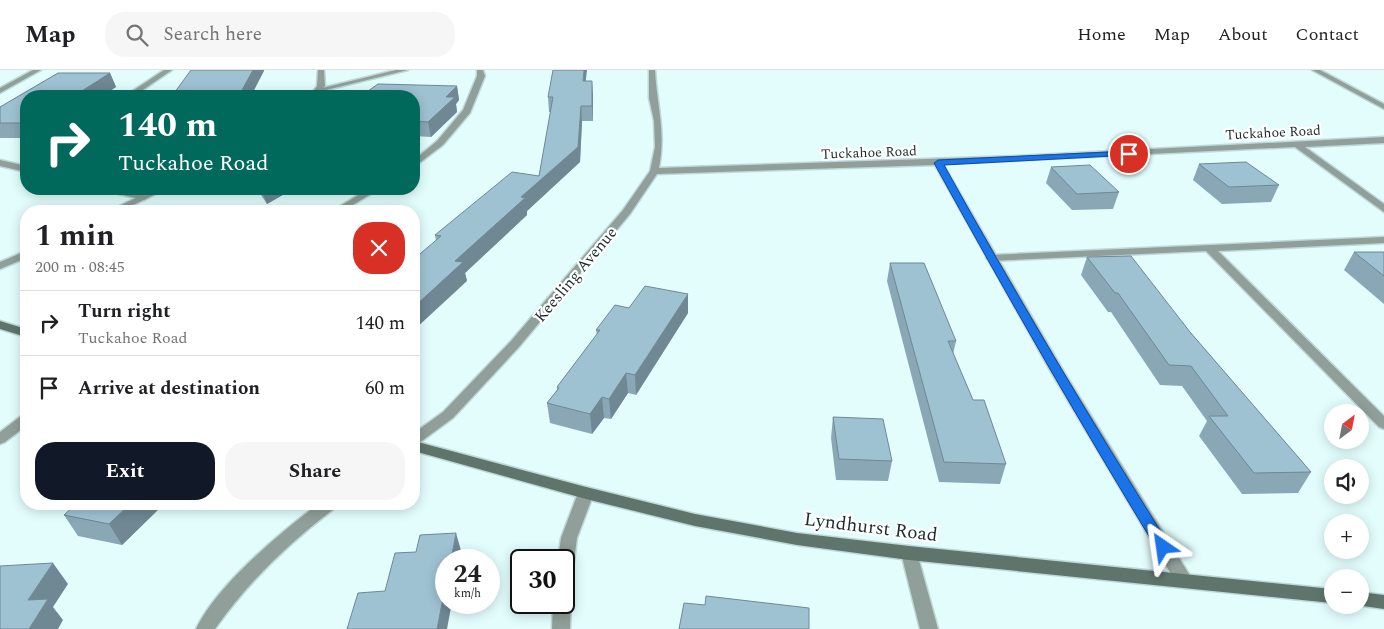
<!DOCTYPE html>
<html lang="en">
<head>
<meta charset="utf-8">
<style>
  :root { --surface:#fff; --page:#f6f6f6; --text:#202124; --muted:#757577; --line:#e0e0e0; --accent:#111827 }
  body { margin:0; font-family:Spectral,serif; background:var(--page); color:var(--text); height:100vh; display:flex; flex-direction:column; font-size:19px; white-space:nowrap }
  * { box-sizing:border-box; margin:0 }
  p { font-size:16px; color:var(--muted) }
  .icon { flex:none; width:28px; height:28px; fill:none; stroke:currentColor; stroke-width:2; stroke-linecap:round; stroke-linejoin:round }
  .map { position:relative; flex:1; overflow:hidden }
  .panel { position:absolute; left:20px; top:135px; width:400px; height:305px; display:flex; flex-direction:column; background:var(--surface); border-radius:20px; box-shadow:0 2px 12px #0003 }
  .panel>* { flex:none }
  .banner { position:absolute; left:20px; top:20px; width:400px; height:105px; border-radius:20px; box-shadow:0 2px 12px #0003; background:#00695c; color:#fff; overflow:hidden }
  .needle { width:32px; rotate:32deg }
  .fabs { position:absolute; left:1324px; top:334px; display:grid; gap:10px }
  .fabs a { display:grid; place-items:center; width:45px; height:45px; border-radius:50%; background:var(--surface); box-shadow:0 2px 12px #0003; font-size:25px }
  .speed { position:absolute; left:435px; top:479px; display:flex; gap:10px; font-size:25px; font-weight:700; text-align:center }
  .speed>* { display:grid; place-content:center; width:65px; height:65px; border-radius:50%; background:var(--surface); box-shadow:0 2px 12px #0003; line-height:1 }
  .speed small { font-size:12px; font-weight:400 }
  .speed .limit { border:2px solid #111; border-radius:8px; background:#fff; color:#111 }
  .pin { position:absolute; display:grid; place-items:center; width:42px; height:42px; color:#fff; margin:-21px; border:2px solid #fff; border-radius:50%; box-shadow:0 1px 5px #0007 }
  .me { position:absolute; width:55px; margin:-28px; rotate:328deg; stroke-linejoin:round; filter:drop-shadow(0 0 4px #0008) }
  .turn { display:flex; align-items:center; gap:18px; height:105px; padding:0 15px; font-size:22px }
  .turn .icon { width:65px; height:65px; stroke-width:2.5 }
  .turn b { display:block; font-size:35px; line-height:42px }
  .round { display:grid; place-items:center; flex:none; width:52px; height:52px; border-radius:20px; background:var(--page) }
  .summary { display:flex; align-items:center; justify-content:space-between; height:85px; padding:0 15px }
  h1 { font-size:30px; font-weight:700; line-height:38px }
  .button { display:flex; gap:10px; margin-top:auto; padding:10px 15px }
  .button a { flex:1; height:58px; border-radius:20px; background:var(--accent); color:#fff; font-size:20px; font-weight:700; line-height:58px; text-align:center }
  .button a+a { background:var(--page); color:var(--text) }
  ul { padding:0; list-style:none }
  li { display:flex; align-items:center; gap:15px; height:65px; padding:0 15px; border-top:1px solid var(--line) }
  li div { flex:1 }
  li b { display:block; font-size:19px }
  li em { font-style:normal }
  header { display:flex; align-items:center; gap:30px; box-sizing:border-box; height:70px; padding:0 25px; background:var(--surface); border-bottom:1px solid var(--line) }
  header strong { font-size:24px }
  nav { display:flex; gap:28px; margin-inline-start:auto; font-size:18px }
  .search { width:350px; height:45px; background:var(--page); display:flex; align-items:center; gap:12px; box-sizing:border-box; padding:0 18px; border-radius:20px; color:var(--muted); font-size:19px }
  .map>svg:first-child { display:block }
</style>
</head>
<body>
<header>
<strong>Map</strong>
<div class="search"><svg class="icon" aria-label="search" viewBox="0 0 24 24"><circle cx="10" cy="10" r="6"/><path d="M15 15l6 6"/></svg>Search here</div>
<nav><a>Home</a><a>Map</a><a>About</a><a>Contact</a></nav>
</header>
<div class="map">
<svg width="1384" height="559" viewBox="0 0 1384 559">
  <rect width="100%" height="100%" fill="#e3fdfd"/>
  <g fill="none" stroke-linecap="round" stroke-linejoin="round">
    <!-- service casing -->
    <g stroke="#bfd8d8" stroke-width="3">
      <path id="service" d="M164 0H172L134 26H125Z
        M396 0H408L318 22 314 20Z
        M477 0H483L485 6 470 43 443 75 414 97V90L437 71 463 40 477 6Z
        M0 90 26 96V102L0 96Z
        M104 119H120L147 125 149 127 144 130 106 121Z
        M368 119H379L343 141H332Z
        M1384 167V173L1218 181 1384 346V359L1379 357 1206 181 991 191 986 188 991 185Z
        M26 344V356L5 372 0 374V362L21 346Z
        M586 417 591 419 594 423 577 468 572 506 570 511 564 513V490H558L561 468 578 423 581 419Z
        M564 525 568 527 571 532 570 559H552L553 532H564Z"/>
    </g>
    <!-- minor casing -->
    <g stroke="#bfd8d8" stroke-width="3">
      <path id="minor" d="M33 0H41L0 23V18Z
        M318 0H324L325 16 318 26H310L317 16Z
        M649 0H655C657 36 666 62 659 98L1017 86 1384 67V73L1305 77 1384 134V142L1295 77 943 94 1064 302 1189 504 1192 509 1189 514 1183 516 1177 514 1051 302 935 95 657 104 630 144 519 277 453 348 419 373 414 375V363L443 342 511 271 623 140 650 101 655 77 654 51 649 28Z
        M1312 0H1320L1384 34V39Z
        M154 119H166L121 141H109Z
        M26 181V188L0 199V192Z
        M318 434H337L335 438C289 473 248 512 215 559H196C217 515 280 463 318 434Z
        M909 476 915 478 917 483 938 559H920L901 483 903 478Z"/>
    </g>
    <!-- secondary casing -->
    <g stroke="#bfd8d8" stroke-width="3">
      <path id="secondary" d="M0 251 26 259V267L0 259Z
        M414 371 586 417 695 444 797 463 909 476 1332 519V533L909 490 797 475 695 456 586 429 414 381Z
        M1360 522 1384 525V539L1356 535H1360Z"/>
    </g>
    <!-- service -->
    <use href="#service" fill="#909f99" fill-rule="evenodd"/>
    <!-- minor -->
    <use href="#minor" fill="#909f99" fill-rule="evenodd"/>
    <!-- secondary -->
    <use href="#secondary" fill="#5f756c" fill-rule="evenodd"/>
  </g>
  <!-- wall -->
  <path fill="#89a7b5" d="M58 3H110L116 17 102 26H26V68H0V37Z
    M585 11 593 25V51H582L580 92 527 141V145L465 203 467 211 436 171 435 165 539 106 551 42H549L548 27Z
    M457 16 459 30 456 34 457 42 431 67 414 66V26Z
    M1199 94 1279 115 1271 132 1222 134 1193 110Z
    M1051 97 1119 122 1113 139 1072 140 1046 113Z
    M257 119H293L267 134Z
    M1354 182H1384V234L1344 200Z
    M1087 187 1190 262 1311 402 1298 423 1242 424 1199 366 1207 351 1182 316 1160 315 1111 242H1108L1081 205Z
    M890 193 956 271 953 284 973 330 1006 394 1000 414 939 412 887 211Z
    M688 224V243L636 325 628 323 611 349 604 348 592 364 550 353 547 333 557 320V317L597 265 596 260 629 238Z
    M833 347 892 391 888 411 836 410 831 368Z
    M164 434 122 475 78 466 64 445Z"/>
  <!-- shaded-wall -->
  <path fill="#6f8894" d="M253 0H264V1L251 26H234Z
    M584 0H587L584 26 583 11Z
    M110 3 116 17 102 26H74Z
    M592 11 593 25V51L592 36Z
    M457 16 459 30 456 34 457 42 431 67 428 52 446 27Z
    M581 36 582 51 580 92 527 141V145L465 203 467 211 414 260V237L455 191 521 127 578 77Z
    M261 119H293L267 134Z
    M688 224V243L636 325 635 305Z
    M626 303 628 323 611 349 609 329Z
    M602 327 604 348 592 364 590 344Z
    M130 434H164L122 475 109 454Z
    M456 463 462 484 461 490H451Z
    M53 493 68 514 53 537 63 550 58 559H29L28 530Z
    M446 513V532H452L447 559H437Z"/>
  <!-- building -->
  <path fill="#9fc2d3" stroke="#6f8894" d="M191 0H253L241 22 234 26H172Z
    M553 0H584L583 11H592V36H581L578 77 521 127 525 128 455 191 463 192 414 237V189L441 166 435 165 512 102 539 106 553 27H548Z
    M58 3H110L74 26H26V53H0V37Z
    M378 14 457 16 446 27H455L428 52 414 51V26H361Z
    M1246 92 1279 115 1229 117 1199 94Z
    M1090 95 1119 122 1077 124 1051 97Z
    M1354 182H1384V206Z
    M1131 186 1190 262 1311 402 1254 403 1209 346H1228L1191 296 1169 295 1118 223H1115L1087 187Z
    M890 193H924L956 271H948L973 330H984L1006 394 944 392Z
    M645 216 688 224 635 305 626 303 609 329 602 327 590 344 547 333 559 318 557 317 600 260H596L615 235 629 238Z
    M833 347 883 349 892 391 839 389Z
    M76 434H130L109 454 64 445Z
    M456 463 451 490H446V513L437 559H347L358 523 385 521 395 483 416 482 420 465Z
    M53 493 28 530 48 529 29 559H0V496Z
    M706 526 809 538V559H679L684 533 705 535Z"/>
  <!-- route -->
  <path fill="#1a73e8" stroke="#114b97" d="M1129 81 1132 82V85L944 95C1015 223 1090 349 1168 473L1170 477 1168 481 1163 483 1158 481C1080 353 1006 224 934 93L938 90Z"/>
  <g text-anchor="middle" stroke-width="4.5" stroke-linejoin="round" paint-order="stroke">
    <!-- far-street labels -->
    <g font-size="14" fill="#1c2d2e" stroke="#fff">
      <text transform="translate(1273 62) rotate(-3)" y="5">Tuckahoe Road</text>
      <text transform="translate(869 82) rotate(-2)" y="5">Tuckahoe Road</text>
    </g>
    <!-- street labels -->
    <g font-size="16" fill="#1c2d2e" stroke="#fff">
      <text transform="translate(575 204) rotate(-50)" y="6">Keesling Avenue</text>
    </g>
    <!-- near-street labels -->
    <g font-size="19" fill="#1c2d2e" stroke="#fff">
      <text transform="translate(871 456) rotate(7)" y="7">Lyndhurst Road</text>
    </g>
  </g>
</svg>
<div class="fabs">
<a><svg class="needle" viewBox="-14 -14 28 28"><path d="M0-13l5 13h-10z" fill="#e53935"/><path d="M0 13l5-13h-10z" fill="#757577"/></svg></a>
<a><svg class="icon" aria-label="sound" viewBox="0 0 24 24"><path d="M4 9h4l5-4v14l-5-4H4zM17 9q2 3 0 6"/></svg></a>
<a>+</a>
<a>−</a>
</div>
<div class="speed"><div>24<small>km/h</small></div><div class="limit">30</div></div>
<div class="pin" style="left:1129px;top:84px;background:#d93025"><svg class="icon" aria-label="arrive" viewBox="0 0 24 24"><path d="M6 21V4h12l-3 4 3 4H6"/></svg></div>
<svg class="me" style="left:1163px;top:477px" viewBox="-20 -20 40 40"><path d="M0-17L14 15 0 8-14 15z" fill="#1a73e8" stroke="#fff" stroke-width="4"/></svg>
<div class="banner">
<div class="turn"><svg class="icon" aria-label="right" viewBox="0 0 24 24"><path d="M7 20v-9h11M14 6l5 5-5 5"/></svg><div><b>140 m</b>Tuckahoe Road</div></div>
</div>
<section class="panel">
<div class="summary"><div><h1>1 min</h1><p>200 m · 08:45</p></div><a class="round" style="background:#d93025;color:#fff"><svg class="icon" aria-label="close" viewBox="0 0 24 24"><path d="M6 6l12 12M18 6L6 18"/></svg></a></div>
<ul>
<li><svg class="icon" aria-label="right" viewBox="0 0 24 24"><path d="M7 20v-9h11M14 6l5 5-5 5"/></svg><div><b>Turn right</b><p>Tuckahoe Road</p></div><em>140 m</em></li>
<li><svg class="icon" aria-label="arrive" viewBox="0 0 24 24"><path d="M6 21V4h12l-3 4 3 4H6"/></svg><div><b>Arrive at destination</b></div><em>60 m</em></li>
</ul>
<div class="button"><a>Exit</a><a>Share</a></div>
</section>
</div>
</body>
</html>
